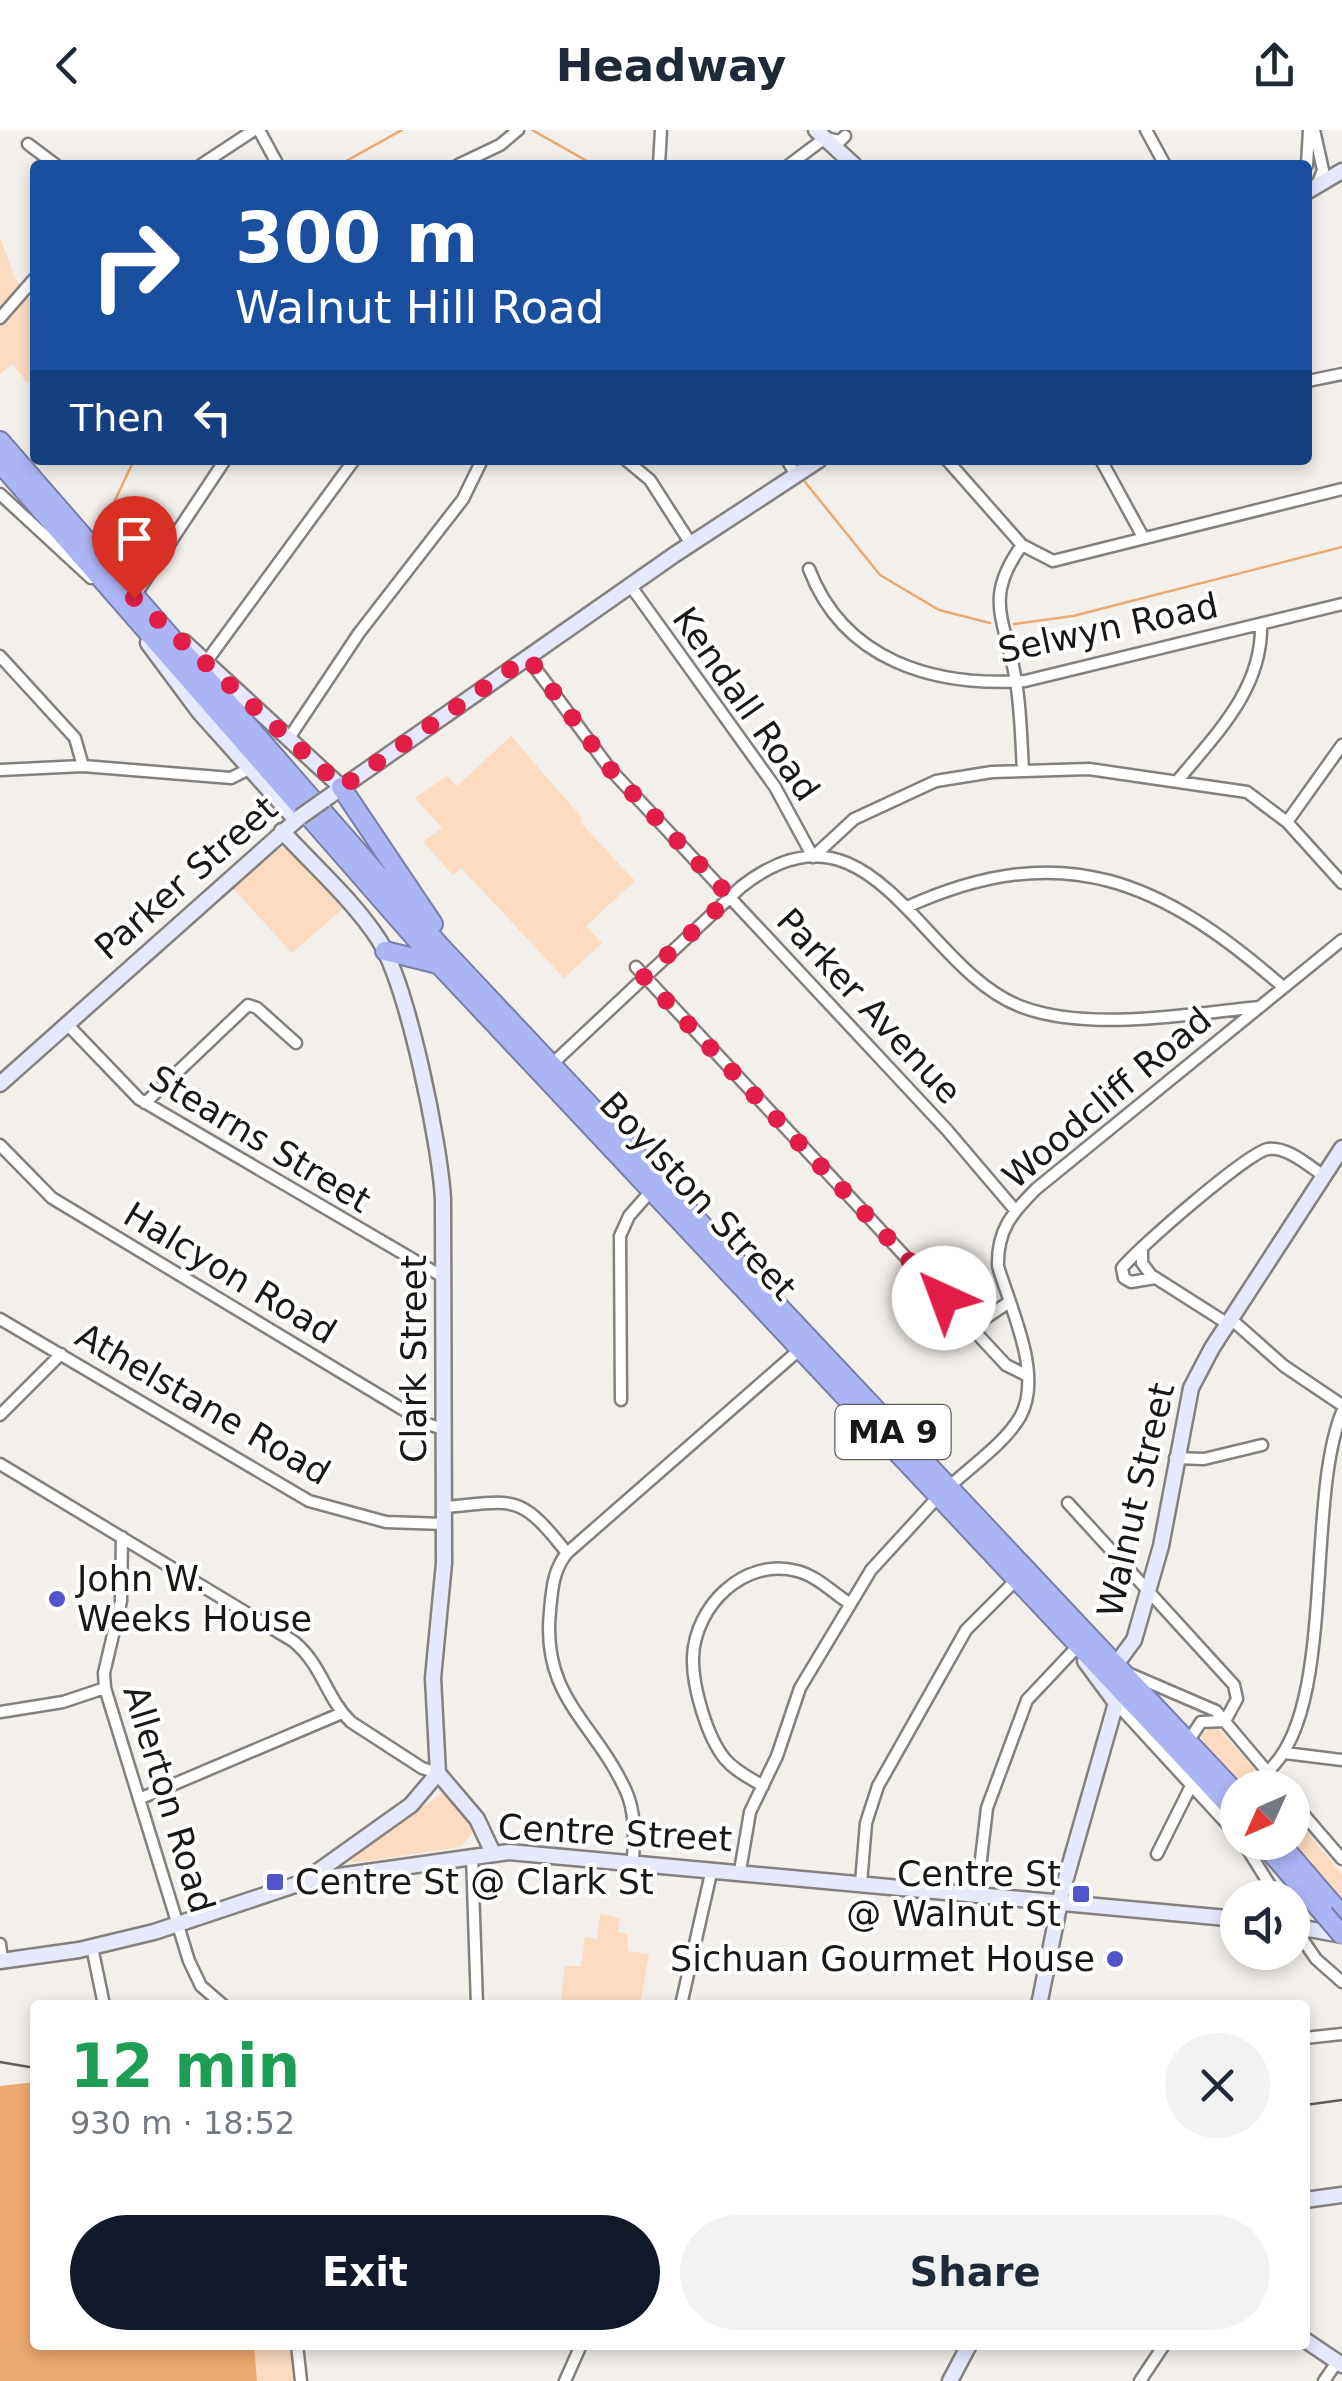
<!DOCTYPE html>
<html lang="en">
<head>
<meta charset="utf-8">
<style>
  :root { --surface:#fff; --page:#f2f2f3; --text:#1f2937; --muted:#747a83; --accent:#111827 }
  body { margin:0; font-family:"DejaVu Sans",sans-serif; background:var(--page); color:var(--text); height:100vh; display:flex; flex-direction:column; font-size:38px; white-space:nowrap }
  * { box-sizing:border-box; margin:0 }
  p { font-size:32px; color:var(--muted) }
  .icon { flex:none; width:55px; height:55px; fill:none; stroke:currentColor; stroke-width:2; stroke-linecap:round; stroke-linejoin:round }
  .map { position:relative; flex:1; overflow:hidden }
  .sheet { position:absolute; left:30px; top:1870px; width:1280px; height:350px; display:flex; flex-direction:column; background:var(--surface); border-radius:10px; box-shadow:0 5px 15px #0003 }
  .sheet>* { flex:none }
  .hud { position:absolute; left:30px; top:30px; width:1282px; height:305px; border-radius:10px; box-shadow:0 5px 15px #0003; background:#1a4fa0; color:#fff; overflow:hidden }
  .needle { width:65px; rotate:225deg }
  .tools { position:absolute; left:1220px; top:1640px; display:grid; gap:20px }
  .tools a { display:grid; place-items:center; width:90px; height:90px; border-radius:50%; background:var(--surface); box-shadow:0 5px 15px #0003; font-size:50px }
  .pin { position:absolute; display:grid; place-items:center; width:85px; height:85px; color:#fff; margin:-102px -42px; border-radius:50% 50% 50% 0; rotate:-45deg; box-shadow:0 0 10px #0007 }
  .pin .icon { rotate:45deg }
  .me { position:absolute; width:110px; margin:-55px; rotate:317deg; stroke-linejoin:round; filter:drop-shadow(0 0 8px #0008) }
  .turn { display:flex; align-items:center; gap:35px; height:210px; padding:0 40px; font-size:45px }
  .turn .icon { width:130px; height:130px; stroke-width:2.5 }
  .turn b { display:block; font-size:70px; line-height:85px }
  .then { display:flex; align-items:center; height:95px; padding:0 40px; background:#0003; gap:20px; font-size:38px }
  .round { display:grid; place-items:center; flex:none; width:105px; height:105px; border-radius:52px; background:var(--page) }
  .headline { display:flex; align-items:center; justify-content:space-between; height:170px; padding:0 40px }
  h1 { font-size:60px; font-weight:800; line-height:75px; color:#1e9e55 }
  .primary-button { display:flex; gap:20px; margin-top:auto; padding:20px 40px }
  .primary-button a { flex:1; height:115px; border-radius:60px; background:var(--accent); color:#fff; font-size:40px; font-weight:800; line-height:115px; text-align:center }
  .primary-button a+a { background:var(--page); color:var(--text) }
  header { display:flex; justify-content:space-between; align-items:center; height:130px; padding:0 40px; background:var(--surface); font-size:45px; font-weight:800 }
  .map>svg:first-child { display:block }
</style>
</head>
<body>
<header><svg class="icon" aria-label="back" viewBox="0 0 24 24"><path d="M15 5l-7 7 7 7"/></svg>Headway<svg class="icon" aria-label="share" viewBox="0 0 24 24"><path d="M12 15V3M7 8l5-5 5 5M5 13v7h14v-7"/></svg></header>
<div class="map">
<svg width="1342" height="2251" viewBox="0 0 1342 2251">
  <rect width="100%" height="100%" fill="#f3efeb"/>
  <!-- green -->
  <path fill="#fcdbc0" d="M0 107 15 148 35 174V245L27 253 13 234 0 244Z
    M511 606 583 689 580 692 635 751 586 796 602 813 564 848 461 738 453 745 423 712 442 698 415 668 447 646 457 656Z
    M281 717 294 723 345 777 292 823 229 754Z
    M1210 1598 1219 1599 1270 1657H1241L1205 1616 1201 1605Z
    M442 1663 464 1683 473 1702 461 1717 354 1733 348 1729Z
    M1293 1685 1342 1744V1773L1289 1713Z
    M600 1784 620 1788 618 1802 627 1804 628 1821 649 1824 640 1875H560L565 1836H581L585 1807 597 1809Z
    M254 2215H290L294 2251H257Z"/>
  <!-- water -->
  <path fill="#eca96f" d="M35 1952V2215H254L257 2251H0V1956Z"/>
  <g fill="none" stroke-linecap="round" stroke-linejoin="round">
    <!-- stream -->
    <path stroke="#eca96f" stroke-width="2.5" d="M532 0 594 35
      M339 35 402 0
      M805 352 880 445 939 480 990 493
      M99 404 134 330
      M1014 494 1073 486 1342 417"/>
    <!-- street casing -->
    <g stroke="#83807d" stroke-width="15">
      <path id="street" d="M259 0 278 35
        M1146 0 1165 35
        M1314 0 1323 40 1317 55
        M28 14 56 35
        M201 35 254 0
        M458 35 500 15 518 0
        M659 35 661 0
        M789 35 825 8 840 11 845 6
        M1307 35 1309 0
        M0 188 35 148
        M1308 251 1342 244
        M626 330 650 350 691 414
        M787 330 796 345
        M947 330 1022 415 1053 431 1342 359
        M1101 330 1143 407
        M0 364 91 448
        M1022 415C983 469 1005 489 1015 546 1021 577 1021 609 1023 640
        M809 439C844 531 934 557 1025 551L1342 474
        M630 455 775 657 813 727 854 689 936 651 992 642 1089 639 1247 662 1287 692 1342 753
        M134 467 225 330
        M0 526 75 608 83 636
        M527 527 610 639 947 1000 1015 1080
        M206 532 354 330
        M289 608 359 503 463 369 482 330
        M0 640 83 636 231 648 251 638
        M1179 649C1217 603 1263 558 1261 494
        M1287 692 1342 615
        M907 777C1063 706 1162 751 1283 857
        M636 837 1006 1235 1028 1246
        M67 894 139 969 443 1147
        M551 935 741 757C872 654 921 840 1022 877 1089 902 1189 884 1259 877
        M145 973 248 875 257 878 296 913
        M0 1015 52 1068 427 1294 444 1299
        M1142 1120V1133L1151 1145 1228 1194
        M1155 1148 1131 1152 1124 1148 1122 1138C1138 1118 1247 1023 1268 1019 1287 1016 1309 1036 1324 1046
        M0 1189 309 1371 386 1392 444 1394
        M1231 1189 1284 1236 1342 1275
        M971 1198 1009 1172
        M621 1270 620 1106 629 1086 650 1062
        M0 1285 61 1224
        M1175 1328 1204 1329 1262 1315
        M0 1334 293 1511C322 1534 326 1568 351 1592L422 1638 438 1643
        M948 1358C971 1336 1004 1314 1020 1287 1044 1245 1010 1178 998 1136 997 1100 1012 1083 1036 1059L1342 810
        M1068 1373 1234 1555 1237 1569 1225 1591
        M444 1377C515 1371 519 1362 567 1423
        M122 1407 121 1471 104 1543 105 1558 189 1831 201 1856 223 1875
        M1130 1544 1216 1581 1281 1658
        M1116 1573 1238 1706
        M0 1582 63 1572 105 1558
        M1189 1610 1201 1592 1224 1591
        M1285 1623 1342 1630
        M1268 1641C1337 1580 1305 1373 1342 1282
        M763 1656C750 1648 735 1641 725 1629 707 1607 692 1556 693 1527 695 1476 744 1427 797 1441 817 1446 832 1462 849 1473
        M139 1669 342 1583
        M1292 1671 1342 1729
        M1243 1712 1278 1768
        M1157 1724 1192 1654
        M472 1726 477 1875
        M633 1730C634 1706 636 1684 626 1661 594 1591 541 1567 550 1481 552 1460 553 1440 567 1423L798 1221
        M740 1741 750 1682 777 1626 800 1558 871 1440 936 1369
        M861 1753 866 1693 878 1656 966 1500 1014 1452
        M977 1763 987 1678 1027 1570 1077 1517
        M1294 1797 1316 1829 1342 1852
        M0 1814 2 1831
        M92 1817 104 1875
        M681 1875 712 1739
        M1305 1908 1342 1904
        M297 2215 301 2251
        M565 2251 581 2215
        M1140 2251 1164 2215
        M1324 2251 1337 2232"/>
    </g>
    <!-- secondary casing -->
    <g stroke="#83807d" stroke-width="19">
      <path id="secondary" d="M816 0 854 35
        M1308 61 1342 41
        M184 512 341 657
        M148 513 200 583 296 690
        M324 670 674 425 819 330
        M282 701C314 736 353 770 379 810 408 857 440 1013 443 1070L444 1433 433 1548 438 1643 411 1675 310 1747
        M0 954 300 687
        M1117 1533 1134 1510 1161 1416 1191 1258 1212 1218 1342 1018
        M438 1643 477 1689 493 1723
        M1292 1796 1342 1805
        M0 1831 79 1820 154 1802 310 1750 509 1722 1238 1789
        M1039 1875 1062 1762 1116 1573 1085 1531
        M1305 2070 1342 2065
        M1305 2210 1342 2235
        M950 2251 969 2215"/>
    </g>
    <!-- highway casing -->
    <g stroke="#787ea7" stroke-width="22">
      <path id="highway" d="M0 311 439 815 1238 1665
        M0 333 431 826 1238 1685
        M341 657 433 794
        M385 821 434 833
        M1262 1712 1324 1784
        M1279 1712 1342 1785"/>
    </g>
    <!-- street -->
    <use href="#street" stroke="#fff" stroke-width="10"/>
    <!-- secondary -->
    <use href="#secondary" stroke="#e6e9fc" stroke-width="14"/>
    <!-- highway -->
    <use href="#highway" stroke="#abb5f4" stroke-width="18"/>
    <!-- tram -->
    <path stroke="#605d5b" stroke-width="2.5" d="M0 1932 35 1938
      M1305 1975 1342 1970"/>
    <!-- secondary-bridge casing -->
    <g stroke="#83807d" stroke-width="19" stroke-linecap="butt">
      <path id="secondary-bridge" d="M300 687 324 670"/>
    </g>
    <!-- highway-bridge casing -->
    <g stroke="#787ea7" stroke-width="22" stroke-linecap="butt">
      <path id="highway-bridge" d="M1324 1784 1342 1805"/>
    </g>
    <!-- secondary-bridge -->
    <use href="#secondary-bridge" stroke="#e6e9fc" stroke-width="14"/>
    <!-- highway-bridge -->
    <use href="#highway-bridge" stroke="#abb5f4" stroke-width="18"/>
  </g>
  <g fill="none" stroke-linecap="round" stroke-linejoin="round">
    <!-- route -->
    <path stroke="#e11d48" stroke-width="18" stroke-dasharray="0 32.4" d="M134 468 342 657 528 527 610 639 730 767 644 847 944 1168"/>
  </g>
  <!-- markers -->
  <g fill="#5254ca" stroke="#fff" stroke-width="4">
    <circle cx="57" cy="1469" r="10"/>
    <rect x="265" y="1742" width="20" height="20" rx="5"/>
    <rect x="1071" y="1754" width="20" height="20" rx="5"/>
    <circle cx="1115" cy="1829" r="10"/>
  </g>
  <g text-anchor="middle" stroke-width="8" stroke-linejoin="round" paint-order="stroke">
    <!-- shield labels -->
    <rect fill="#fff" stroke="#5f5d5d" stroke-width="2.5" x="835.5" y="1275" width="115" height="54" rx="8"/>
    <g font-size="32" font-weight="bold" fill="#1a1817">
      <text x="893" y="1313">MA 9</text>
    </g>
    <!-- street labels -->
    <g font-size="35" fill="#1a1817" stroke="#fff">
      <text transform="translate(1108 498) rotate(-12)" y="12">Selwyn Road</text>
      <text transform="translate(746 574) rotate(55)" y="12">Kendall Road</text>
      <text transform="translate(186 748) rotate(-41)" y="12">Parker Street</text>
      <text transform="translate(869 876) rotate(47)" y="12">Parker Avenue</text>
      <text transform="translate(1107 968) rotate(-40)" y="12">Woodcliff Road</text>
      <text transform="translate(260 1009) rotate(31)" y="12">Stearns Street</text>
      <text transform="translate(698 1066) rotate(47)" y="12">Boylston Street</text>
      <text transform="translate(230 1143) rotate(31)" y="12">Halcyon Road</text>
      <text transform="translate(414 1229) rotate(-90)" y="12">Clark Street</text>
      <text transform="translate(203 1274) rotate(30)" y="12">Athelstane Road</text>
      <text transform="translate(1136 1370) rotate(-77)" y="12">Walnut Street</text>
      <text transform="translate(169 1669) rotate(73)" y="12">Allerton Road</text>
      <text transform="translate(615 1703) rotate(3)" y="12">Centre Street</text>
    </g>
    <!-- poi labels -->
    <g font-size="35" fill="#1a1817" stroke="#fff" text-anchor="start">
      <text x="77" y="1461">John W.<tspan x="77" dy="40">Weeks House</tspan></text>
      <text x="1061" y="1756" text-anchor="end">Centre St<tspan x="1061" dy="40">@ Walnut St</tspan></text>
      <text x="295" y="1764">Centre St @ Clark St</text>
      <text x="1095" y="1841" text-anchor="end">Sichuan Gourmet House</text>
    </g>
  </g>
</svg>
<div class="tools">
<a><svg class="needle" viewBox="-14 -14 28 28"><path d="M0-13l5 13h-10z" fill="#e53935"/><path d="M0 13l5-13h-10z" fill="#747a83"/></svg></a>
<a><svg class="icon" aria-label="sound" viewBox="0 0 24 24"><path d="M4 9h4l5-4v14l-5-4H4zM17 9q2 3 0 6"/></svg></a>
</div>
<div class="pin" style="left:134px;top:468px;background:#d93025"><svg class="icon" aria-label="arrive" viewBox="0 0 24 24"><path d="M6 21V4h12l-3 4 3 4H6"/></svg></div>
<svg class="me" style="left:944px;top:1168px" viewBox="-20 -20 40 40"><circle r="19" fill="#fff"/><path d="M0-13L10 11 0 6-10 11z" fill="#e11d48"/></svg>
<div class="hud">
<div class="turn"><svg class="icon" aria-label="right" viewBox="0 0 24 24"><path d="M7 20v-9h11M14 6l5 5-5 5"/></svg><div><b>300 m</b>Walnut Hill Road</div></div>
<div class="then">Then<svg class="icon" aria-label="left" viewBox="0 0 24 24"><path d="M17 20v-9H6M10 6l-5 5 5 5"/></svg></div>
</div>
<section class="sheet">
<div class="headline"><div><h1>12 min</h1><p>930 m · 18:52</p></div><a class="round"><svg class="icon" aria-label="close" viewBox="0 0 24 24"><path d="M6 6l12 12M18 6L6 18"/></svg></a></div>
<div class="primary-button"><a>Exit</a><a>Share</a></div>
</section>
</div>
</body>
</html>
